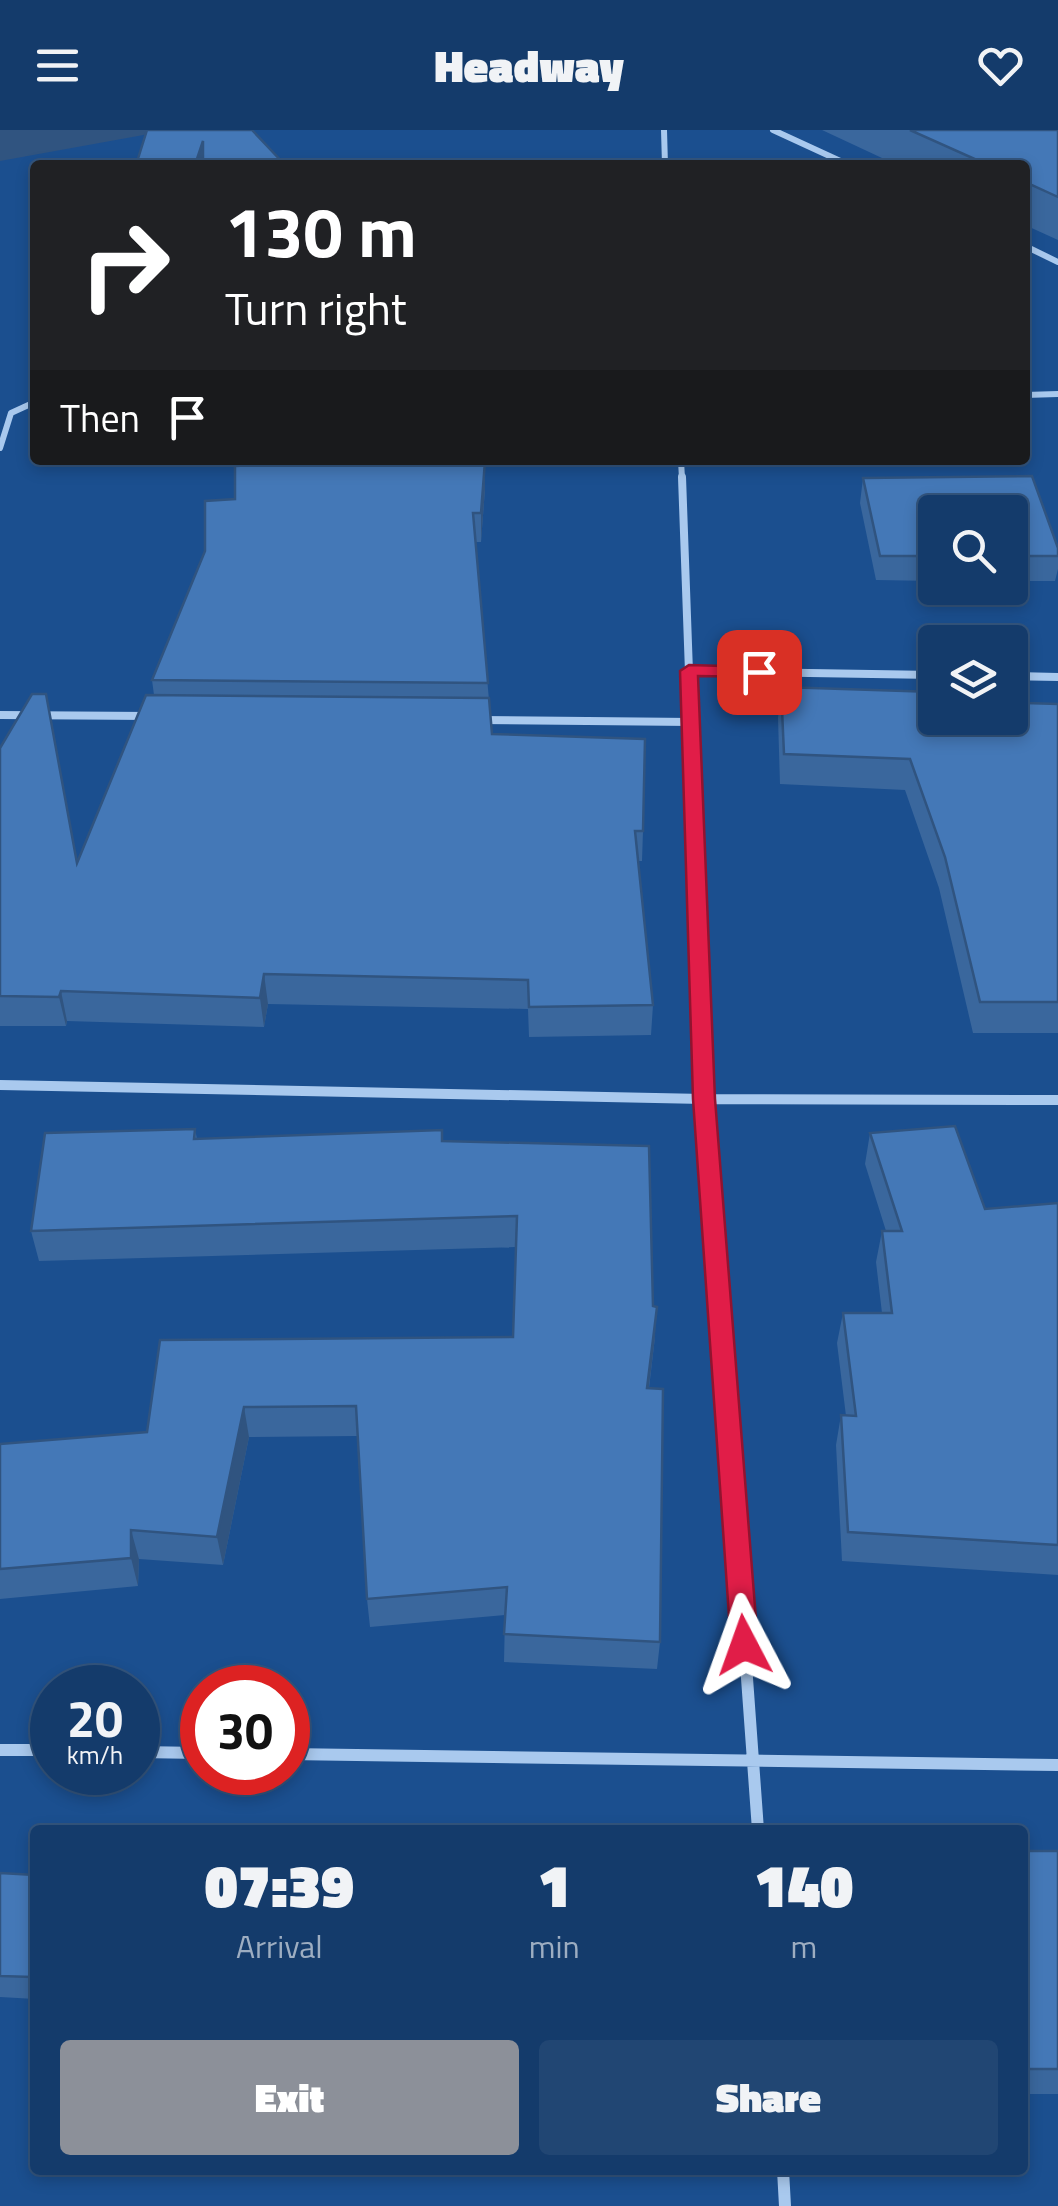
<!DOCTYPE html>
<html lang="en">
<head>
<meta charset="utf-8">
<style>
  :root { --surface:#143b6b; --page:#214673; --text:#f1f3f6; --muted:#9dadc1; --line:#33557e; --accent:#8c9099 }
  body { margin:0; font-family:"Titillium Web",sans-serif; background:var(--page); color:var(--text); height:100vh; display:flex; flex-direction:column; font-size:38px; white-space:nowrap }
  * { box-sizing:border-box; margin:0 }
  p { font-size:32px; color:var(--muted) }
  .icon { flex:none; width:55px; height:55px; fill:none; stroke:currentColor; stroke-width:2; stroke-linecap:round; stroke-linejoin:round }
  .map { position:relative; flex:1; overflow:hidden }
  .side { position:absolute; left:30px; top:1695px; width:998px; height:350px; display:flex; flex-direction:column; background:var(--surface); border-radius:10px; box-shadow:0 5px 15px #0003,0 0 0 2px var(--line) }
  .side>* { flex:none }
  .top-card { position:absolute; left:30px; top:30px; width:1000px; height:305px; border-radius:10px; box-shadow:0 5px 15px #0003,0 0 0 2px var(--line); background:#202124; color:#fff; overflow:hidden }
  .fabs { position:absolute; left:918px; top:365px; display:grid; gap:20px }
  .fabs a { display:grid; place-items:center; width:110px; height:110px; border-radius:10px; background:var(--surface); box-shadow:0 5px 15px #0003,0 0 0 2px var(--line); font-size:50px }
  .speed { position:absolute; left:30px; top:1535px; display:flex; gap:20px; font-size:50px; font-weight:700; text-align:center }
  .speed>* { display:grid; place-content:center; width:130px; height:130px; border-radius:50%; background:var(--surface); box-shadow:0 5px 15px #0003,0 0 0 2px var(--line); line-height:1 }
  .speed small { font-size:25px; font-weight:400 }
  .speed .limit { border:15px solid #d22; background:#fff; color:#111 }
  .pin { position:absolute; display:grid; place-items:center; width:85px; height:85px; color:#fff; margin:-42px; border-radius:20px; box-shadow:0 5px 15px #0006 }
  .me { position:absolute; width:110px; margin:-55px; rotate:356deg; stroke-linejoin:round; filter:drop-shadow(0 0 8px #0008) }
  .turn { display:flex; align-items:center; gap:35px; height:210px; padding:0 30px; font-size:45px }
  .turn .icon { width:130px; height:130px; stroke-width:2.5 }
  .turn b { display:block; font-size:70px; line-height:85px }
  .then { display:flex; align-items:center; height:95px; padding:0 30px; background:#0003; gap:20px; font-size:38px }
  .eta { display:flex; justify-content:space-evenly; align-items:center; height:170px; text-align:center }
  .eta b { font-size:60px; font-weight:800; line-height:70px }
  .primary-button { display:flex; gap:20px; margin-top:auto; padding:20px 30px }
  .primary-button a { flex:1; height:115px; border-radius:10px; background:var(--accent); color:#fff; font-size:40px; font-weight:800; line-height:115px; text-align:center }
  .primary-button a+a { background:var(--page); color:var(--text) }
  header { display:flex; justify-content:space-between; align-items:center; height:130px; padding:0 30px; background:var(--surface); font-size:45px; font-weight:800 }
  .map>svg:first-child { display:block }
</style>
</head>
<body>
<header><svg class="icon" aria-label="menu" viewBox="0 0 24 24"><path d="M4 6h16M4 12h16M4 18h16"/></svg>Headway<svg class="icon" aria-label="heart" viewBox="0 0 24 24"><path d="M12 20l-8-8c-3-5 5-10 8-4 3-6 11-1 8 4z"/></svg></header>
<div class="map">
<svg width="1058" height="2076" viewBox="0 0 1058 2076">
  <rect width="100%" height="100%" fill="#1b4f8f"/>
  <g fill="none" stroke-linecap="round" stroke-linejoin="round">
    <!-- minor-far3 -->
    <path stroke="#a9c9ee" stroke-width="6" d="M664 0 665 35
      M773 0 849 35
      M1025 116 1058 132
      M1025 265 1058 264
      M0 318 11 283 35 272
      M681 330 682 349"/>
    <!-- minor-far2 -->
    <path stroke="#a9c9ee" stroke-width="8" d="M682 347 698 793
      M689 541 935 545
      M1010 546 1058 547
      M0 585 151 586
      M478 590 692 592"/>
    <!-- minor-far1 -->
    <path stroke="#a9c9ee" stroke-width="10" d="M698 790 704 969 733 1358
      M0 955 704 969 1058 970"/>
    <!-- minor -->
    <path stroke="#a9c9ee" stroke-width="12" d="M733 1355 758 1700
      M0 1620H52
      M138 1622 202 1623
      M288 1624 1058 1635
      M783 2040 785 2076"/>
  </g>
  <!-- wall -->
  <path fill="#3a679d" d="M822 0H1058V110L1025 95V35H897Z
    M485 331V359L481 412H475L492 604 643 701 642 731H638L653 875 651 905 529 907 528 879 268 874 264 897 67 891 66 896H0V618L52 593 77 732 154 565 152 550 235 369Z
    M1032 346 1058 418V439L1055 451H1010V382H935V451L876 450 860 373 863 348Z
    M781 557 1058 574V903H973L939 758 905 660 780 654 778 588Z
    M195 999 197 1009 442 1011 653 1176 655 1207 649 1258 660 1512 657 1539 504 1532 505 1485 370 1497 367 1469 357 1306 249 1307 223 1435 139 1429 138 1456 0 1469V1314L147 1302 513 1207 516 1117 39 1131 31 1101Z
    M870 1003 985 1079 1058 1073V1445L842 1431 836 1315 841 1285 846 1286 837 1213 843 1183H882L876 1132 882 1101H886L865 1034Z
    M1022 1721H1058V1964H1022Z
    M0 1743 35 1745V1869L0 1867Z"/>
  <!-- shaded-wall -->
  <path fill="#305480" d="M0 0H160V2L0 31Z
    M203 11 206 35H195Z
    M485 331V359L481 412V383Z
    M264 844 268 874 264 897 260 868Z
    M61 861 67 891 66 896 59 867Z
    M657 1177 655 1207 645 1287 647 1258Z
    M244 1277 249 1307 223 1435 217 1407Z
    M131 1400 139 1429 138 1456 131 1428Z"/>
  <!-- building -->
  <path fill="#4478b7" stroke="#305480" stroke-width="2.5" d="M147 0H252L285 35H203V11L195 35H136Z
    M910 0H1058V67L1025 52V35H988Z
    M318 330 485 331 481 383H473L488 553 152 550 205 421V371L235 369V336L318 332Z
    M1032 346 1058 418V426H1010V382H935V426H880L863 348Z
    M781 557 935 562V588H1010V565H1025L1026 573 1058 574V872H980L945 727 910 629 784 624Z
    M32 564H46L77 733 146 565 489 568 492 604 645 609 643 701H635L653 875 529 877 528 850 264 844 260 868 61 861 59 867 0 866V618Z
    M955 996 985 1079 1058 1073V1415L848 1402 841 1285 856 1286 843 1183H892L882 1101H902L870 1003Z
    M195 999 194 1009 442 1000V1011L649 1016 653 1176 657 1177 647 1258 663 1259 660 1512 504 1504 507 1457 367 1469 356 1276 244 1277 217 1407 131 1400V1428L0 1439V1314L147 1302 160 1210 513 1207 517 1086 31 1101 45 1003Z
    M1022 1721H1058V1939H1022Z
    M0 1743 35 1745V1836L33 1847 0 1846Z"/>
  <!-- route -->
  <path fill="#e11d48" stroke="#92132f" stroke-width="2.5" d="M689 535 759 537 768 542 759 547 698 546 715 969 758 1515 754 1524 744 1527 735 1524 731 1515 693 969 680 541Z"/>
</svg>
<div class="fabs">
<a><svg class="icon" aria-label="search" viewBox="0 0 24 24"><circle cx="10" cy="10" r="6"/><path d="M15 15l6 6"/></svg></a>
<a><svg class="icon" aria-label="layers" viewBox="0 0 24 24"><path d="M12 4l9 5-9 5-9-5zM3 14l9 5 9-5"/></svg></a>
</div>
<div class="speed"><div>20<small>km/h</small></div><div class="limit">30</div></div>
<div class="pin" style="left:759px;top:542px;background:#d93025"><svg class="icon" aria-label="arrive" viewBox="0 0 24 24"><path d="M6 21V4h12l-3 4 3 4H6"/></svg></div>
<svg class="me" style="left:744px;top:1515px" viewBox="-20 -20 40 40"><path d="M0-17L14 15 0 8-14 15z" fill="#e11d48" stroke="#fff" stroke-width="4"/></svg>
<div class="top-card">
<div class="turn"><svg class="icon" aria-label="right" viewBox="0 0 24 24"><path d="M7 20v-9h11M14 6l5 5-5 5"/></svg><div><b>130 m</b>Turn right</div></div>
<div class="then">Then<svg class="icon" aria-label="arrive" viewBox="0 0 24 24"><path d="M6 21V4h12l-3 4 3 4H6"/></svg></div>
</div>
<section class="side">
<div class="eta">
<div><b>07:39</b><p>Arrival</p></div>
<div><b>1</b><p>min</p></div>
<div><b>140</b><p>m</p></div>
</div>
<div class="primary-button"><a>Exit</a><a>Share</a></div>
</section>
</div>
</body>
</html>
